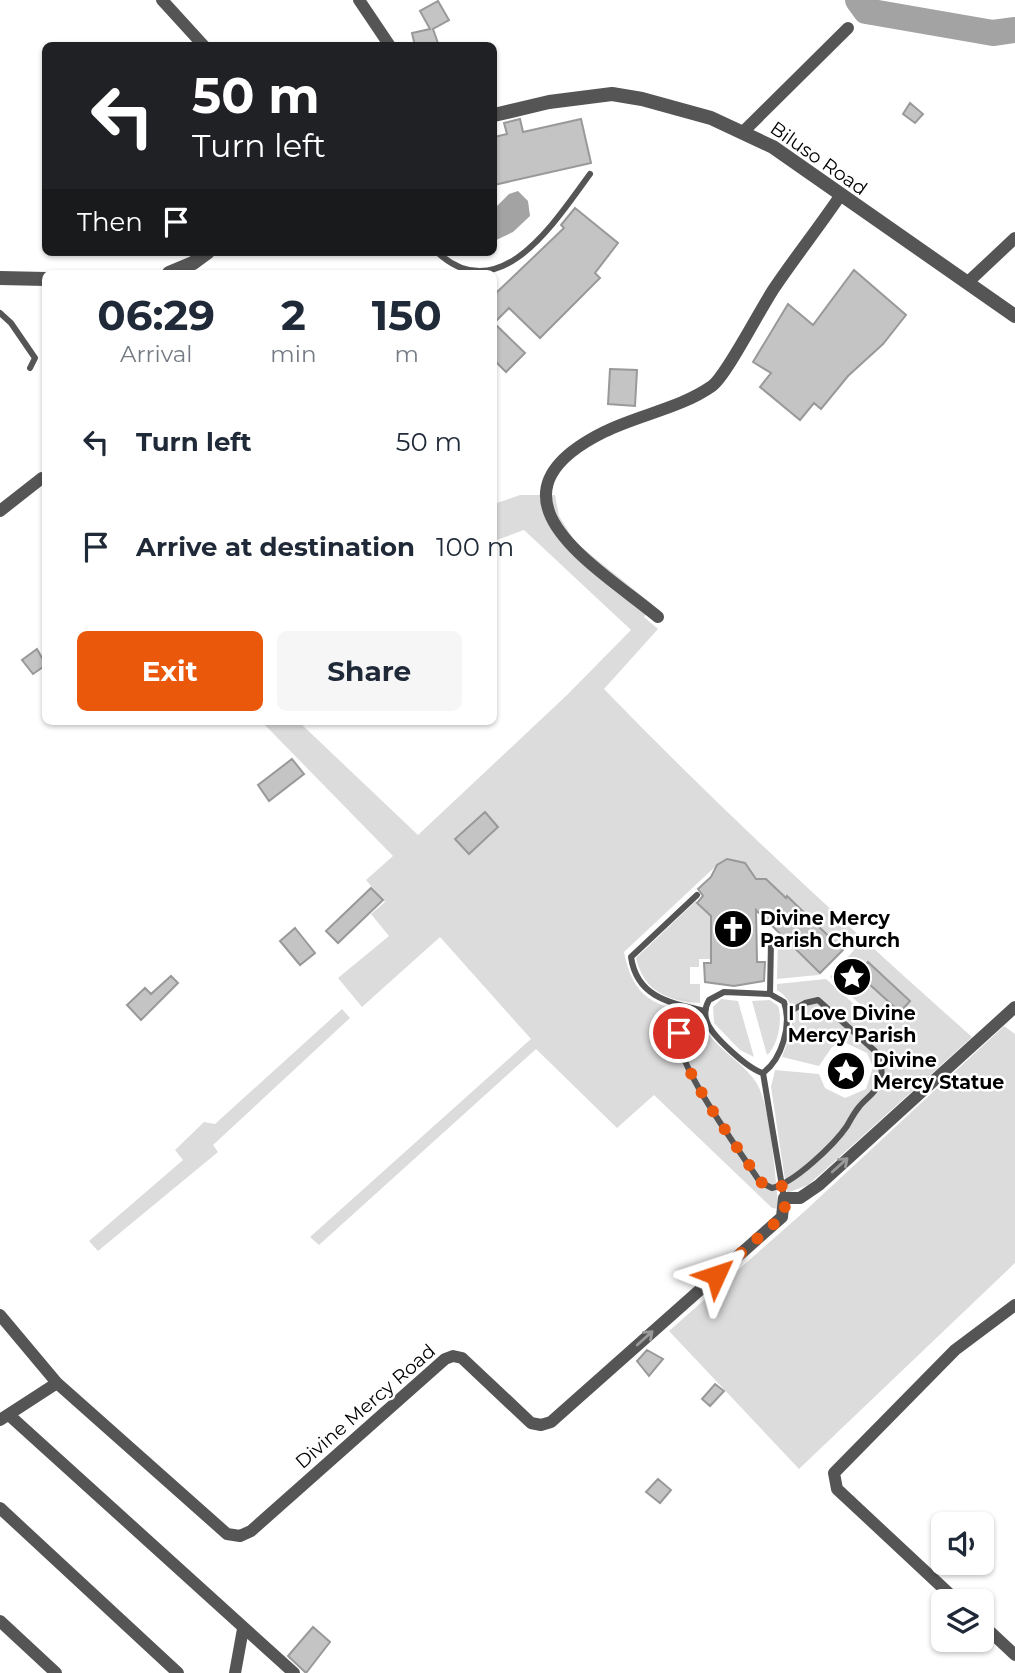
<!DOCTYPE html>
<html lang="en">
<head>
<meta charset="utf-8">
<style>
  :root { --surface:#fff; --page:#f6f6f7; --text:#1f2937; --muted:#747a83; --accent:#ea580c }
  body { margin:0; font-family:Montserrat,sans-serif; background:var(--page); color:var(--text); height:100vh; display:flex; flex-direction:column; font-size:26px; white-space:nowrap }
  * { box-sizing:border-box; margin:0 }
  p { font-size:23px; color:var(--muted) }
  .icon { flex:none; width:38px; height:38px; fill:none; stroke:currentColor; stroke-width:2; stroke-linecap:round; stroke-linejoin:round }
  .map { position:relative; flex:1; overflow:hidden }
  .details { position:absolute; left:42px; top:270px; width:455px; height:455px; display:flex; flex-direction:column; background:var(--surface); border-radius:10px; box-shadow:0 2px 5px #0004 }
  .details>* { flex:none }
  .banner { position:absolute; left:42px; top:42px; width:455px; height:214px; border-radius:10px; box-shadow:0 2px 5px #0004; background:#202124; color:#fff; overflow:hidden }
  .buttons { position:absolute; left:931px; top:1512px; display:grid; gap:14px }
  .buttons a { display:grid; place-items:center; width:63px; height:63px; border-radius:10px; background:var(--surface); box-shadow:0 2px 5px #0004; font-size:35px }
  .pin { position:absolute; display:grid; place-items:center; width:60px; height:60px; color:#fff; margin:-30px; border:4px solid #fff; border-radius:50%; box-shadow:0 2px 7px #0007 }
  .me { position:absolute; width:77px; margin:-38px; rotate:48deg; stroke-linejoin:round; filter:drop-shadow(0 0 5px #0008) }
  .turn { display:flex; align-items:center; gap:24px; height:147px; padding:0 35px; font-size:32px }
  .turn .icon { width:91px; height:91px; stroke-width:2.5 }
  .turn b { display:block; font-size:49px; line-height:60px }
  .then { display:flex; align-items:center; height:66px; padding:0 35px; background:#0003; gap:14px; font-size:26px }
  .eta { display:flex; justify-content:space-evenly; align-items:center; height:119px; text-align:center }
  .eta b { font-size:42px; font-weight:700; line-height:49px }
  .primary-button { display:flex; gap:14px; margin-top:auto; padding:14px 35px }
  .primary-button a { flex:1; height:80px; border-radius:10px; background:var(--accent); color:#fff; font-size:28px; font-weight:700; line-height:80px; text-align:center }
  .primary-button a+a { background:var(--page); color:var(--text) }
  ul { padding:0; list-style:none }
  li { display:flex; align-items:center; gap:21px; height:105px; padding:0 35px }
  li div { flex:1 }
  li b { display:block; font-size:26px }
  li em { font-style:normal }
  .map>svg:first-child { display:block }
</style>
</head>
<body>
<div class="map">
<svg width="1015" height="1673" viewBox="0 0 1015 1673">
  <rect width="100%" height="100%" fill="#fff"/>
  <!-- green -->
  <path fill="#dcdcdc" d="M520 495H555L559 516 575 542 653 605 644 617 658 629 604 689C722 811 846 925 972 1037L825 1170 808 1185 787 1193 771 1087 775 1070 819 1074 825 1088 845 1098 866 1089 873 1067 867 1053 846 1043 832 1047 819 1066 782 1057C790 1034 803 1006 777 990V984L826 979 875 1023 892 1005 900 1012 910 1001 868 962 858 973 889 1002 875 1018 830 977 854 950 848 944 843 950 788 897 786 898 754 879 745 863 727 859 717 865 624 952C633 998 654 1007 698 1013 704 1043 740 1058 756 1082 771 1105 775 1179 779 1209L772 1208 654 1095 617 1128 536 1049 319 1245 310 1237 531 1039 440 937 362 1007 338 978 389 936 371 914 385 902 366 880 393 856 261 721H298L418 835 567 695 631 630 524 530 494 541V504Z
    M696 901 711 916V959H699V967H690V984H700V1003C668 1001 644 992 636 958Z
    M782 935 820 973 818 975 777 979 778 939Z
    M721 999 738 1001 754 1057 740 1050 714 1023 713 1007Z
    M770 1000 778 1006C783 1019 778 1046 767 1055L752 1001Z
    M342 1009 350 1018 213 1145 218 1152 98 1251 89 1241 183 1160 175 1150 204 1122 215 1124Z
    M1004 1026 1015 1034V1263L799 1469 669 1331 806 1210Z"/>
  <!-- water -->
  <path fill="#a3a3a3" d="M518 191 528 201 530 216 513 232 494 241V209L509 194Z"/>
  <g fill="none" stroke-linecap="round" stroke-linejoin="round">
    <!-- river -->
    <path stroke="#a3a3a3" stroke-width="26" d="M858 0 866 11 993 33 1015 30"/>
  </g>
  <!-- building -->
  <path fill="#c4c4c4" stroke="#999" stroke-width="2" d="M438 1 449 20 433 29 439 46H415L412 33 430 29 420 11Z
    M910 103 923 114 915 123 903 114Z
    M520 119 523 132 581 119 591 163 494 185V137L507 134 504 123Z
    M575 208 618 243 595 273 600 278 540 338 509 308 494 323V295L564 228 561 225Z
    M854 270 906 315 883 344 848 376 821 409 814 403 800 420 760 387 771 373 753 362 788 304 813 325Z
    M494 323 525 353 506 372 494 360Z
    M610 369 637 370 635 406 608 404Z
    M37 649 46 665 33 674 22 660Z
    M292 759 304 774 269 801 258 785Z
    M485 812 498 827 469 854 455 839Z
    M727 859 745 863 756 879H766L786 898 787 896 843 950 820 973 756 910 757 962H765L764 981 734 986 705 982 704 963H711V916L697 903 703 896 698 889 711 877 717 865Z
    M371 888 383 900 338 943 326 931Z
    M295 928 315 953 300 965 280 941Z
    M868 962 910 1001 900 1012 857 973Z
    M171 976 178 983 141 1020 127 1005 145 988 151 994Z
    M828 1071a18 18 0 1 1 36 0a18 18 0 1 1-36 0Z
    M647 1350 663 1359 649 1376 637 1361Z
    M715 1384 724 1391 710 1406 702 1399Z
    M658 1479 671 1490 660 1503 646 1492Z
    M313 1627 330 1642 306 1673 288 1656Z"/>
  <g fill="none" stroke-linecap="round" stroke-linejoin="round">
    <!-- service -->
    <path stroke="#555" stroke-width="6" d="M437 252C500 311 556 220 590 174
      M0 313 11 323 35 358 30 368
      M697 895 631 957C637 998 671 1003 705 1011
      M724 992 770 994 784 1002C792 1025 782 1059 763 1073 748 1069 712 1036 707 1022 704 1014 705 1007 709 1000Z
      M770 994 771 941
      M706 1019 679 1033C672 1060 742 1154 760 1182L772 1188C794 1183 834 1145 847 1126 851 1119 854 1113 859 1107 866 1098 876 1093 880 1082 884 1071 880 1061 875 1051L818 1000 805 1003 787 1013
      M763 1073 784 1198"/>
    <!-- minor -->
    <path stroke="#555" stroke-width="12" d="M162 0 204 46
      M359 0 390 46
      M744 131 848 28
      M967 283 1015 238
      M0 511 42 478
      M658 617C596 566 473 497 604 432 638 415 681 408 712 386 727 375 761 307 775 287 796 256 819 227 840 196
      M0 1315 57 1383 227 1534 240 1536 251 1531 445 1359 453 1356 462 1358 531 1423 541 1425 551 1422 782 1217 784 1198H800L819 1185 1015 1007
      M9 1415 294 1673
      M0 1420 57 1383
      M0 1508 178 1673
      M957 1601 837 1489 834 1473 955 1350 1015 1305
      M0 1621 56 1673
      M982 1624 1015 1655
      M235 1673 243 1629"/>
    <!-- tertiary -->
    <path stroke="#555" stroke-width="14" d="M494 115 549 102 612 94 642 99 711 118 773 147 1015 316
      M169 273 193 263 208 252
      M0 278 46 279"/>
  </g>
  <!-- one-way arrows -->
  <defs><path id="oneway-shaft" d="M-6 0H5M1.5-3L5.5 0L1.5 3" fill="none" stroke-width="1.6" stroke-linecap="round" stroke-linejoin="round" transform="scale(1.75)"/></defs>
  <g stroke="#999">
    <use href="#oneway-shaft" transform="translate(840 1165) rotate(-42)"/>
    <use href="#oneway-shaft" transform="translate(645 1338) rotate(-42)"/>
  </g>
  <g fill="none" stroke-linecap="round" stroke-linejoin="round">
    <!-- route -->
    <path stroke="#ea580c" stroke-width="12" stroke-dasharray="0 21.6" d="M679 1033C673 1061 742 1154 761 1182L772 1188 782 1186 785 1209 782 1217 716 1275"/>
  </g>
  <!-- icons -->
  <defs>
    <g id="church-disc" transform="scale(2.0125)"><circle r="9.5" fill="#000" stroke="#fff"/><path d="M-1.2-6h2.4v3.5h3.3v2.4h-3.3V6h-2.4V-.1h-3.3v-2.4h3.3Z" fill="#fff"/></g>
    <g id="sight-disc" transform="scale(2.0125)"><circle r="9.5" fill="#000" stroke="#fff"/><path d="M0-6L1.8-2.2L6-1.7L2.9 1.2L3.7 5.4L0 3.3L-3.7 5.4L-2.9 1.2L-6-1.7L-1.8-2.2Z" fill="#fff"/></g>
  </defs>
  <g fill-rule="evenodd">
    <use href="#church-disc" x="733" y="929"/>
    <use href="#sight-disc" x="852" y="977"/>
    <use href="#sight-disc" x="846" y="1071"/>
  </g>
  <g text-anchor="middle" stroke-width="5" stroke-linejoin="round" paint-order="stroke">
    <!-- street labels -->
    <g font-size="19" fill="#000" stroke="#fff">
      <text transform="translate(819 158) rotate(35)" y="7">Biluso Road</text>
      <text transform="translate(365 1406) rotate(-41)" y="7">Divine Mercy Road</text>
    </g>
    <!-- poi labels -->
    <g font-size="19" font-weight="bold" fill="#000" stroke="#fff" text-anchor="start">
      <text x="760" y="925">Divine Mercy<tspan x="760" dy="22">Parish Church</tspan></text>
      <text x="852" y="1020" text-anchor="middle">I Love Divine<tspan x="852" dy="22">Mercy Parish</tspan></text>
      <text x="873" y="1067">Divine<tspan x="873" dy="22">Mercy Statue</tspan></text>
    </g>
  </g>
</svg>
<div class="buttons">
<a><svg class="icon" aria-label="sound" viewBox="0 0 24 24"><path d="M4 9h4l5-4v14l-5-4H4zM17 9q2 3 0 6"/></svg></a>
<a><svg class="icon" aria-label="layers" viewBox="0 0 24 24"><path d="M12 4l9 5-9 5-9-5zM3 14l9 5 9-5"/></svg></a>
</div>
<div class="pin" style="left:679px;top:1033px;background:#d93025"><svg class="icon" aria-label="arrive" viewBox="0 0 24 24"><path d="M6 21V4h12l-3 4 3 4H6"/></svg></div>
<svg class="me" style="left:716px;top:1275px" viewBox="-20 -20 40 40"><path d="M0-17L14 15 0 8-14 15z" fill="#ea580c" stroke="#fff" stroke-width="4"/></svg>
<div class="banner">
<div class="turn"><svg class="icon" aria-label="left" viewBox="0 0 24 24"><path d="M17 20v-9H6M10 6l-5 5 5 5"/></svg><div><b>50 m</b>Turn left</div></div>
<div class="then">Then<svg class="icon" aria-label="arrive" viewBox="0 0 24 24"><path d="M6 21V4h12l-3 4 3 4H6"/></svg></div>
</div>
<section class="details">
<div class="eta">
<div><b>06:29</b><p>Arrival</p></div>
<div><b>2</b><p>min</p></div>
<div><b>150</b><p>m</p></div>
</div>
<ul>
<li><svg class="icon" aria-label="left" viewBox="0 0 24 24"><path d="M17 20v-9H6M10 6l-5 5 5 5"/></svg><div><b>Turn left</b></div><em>50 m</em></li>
<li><svg class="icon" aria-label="arrive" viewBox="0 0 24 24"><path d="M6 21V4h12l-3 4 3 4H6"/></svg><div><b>Arrive at destination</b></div><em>100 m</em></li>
</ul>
<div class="primary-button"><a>Exit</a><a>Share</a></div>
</section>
</div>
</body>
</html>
